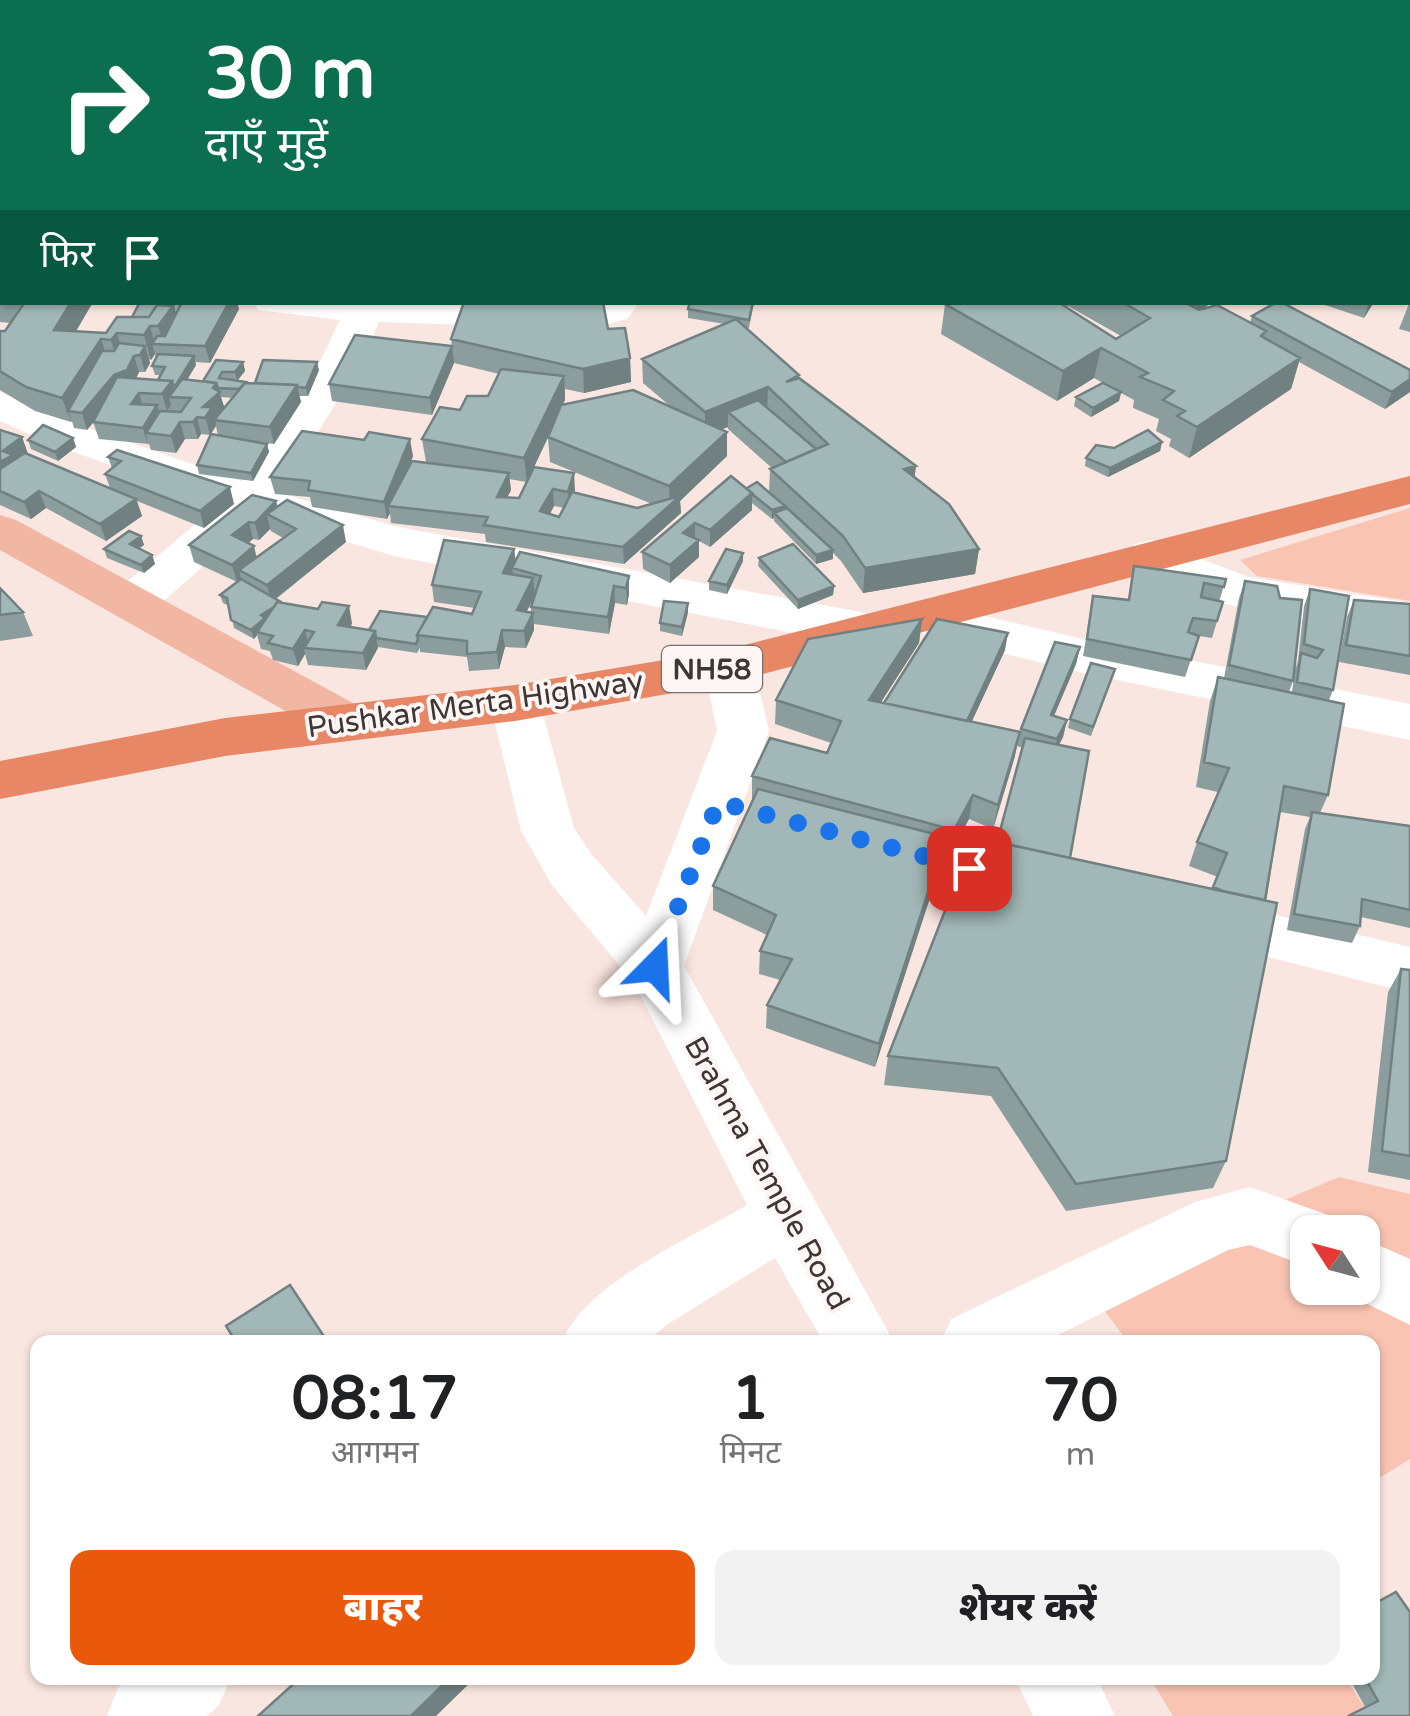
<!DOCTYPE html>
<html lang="hi">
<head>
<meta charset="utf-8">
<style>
  :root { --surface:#fff; --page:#f2f2f2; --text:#202124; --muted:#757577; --accent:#ea580c }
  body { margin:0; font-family:"Varela Round","Noto Sans Devanagari",sans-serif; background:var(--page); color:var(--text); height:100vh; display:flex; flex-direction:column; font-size:38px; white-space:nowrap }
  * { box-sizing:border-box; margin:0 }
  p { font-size:32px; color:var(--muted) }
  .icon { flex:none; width:55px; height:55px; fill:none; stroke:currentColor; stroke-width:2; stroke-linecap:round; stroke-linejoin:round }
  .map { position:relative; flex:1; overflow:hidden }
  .drawer { position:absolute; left:30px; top:1335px; width:1350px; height:350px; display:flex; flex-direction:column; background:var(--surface); border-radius:20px; box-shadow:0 2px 8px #0004 }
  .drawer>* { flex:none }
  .top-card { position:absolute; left:0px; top:0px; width:1410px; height:305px; box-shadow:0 2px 8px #0004; background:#0b6e4f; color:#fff; overflow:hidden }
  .needle { width:65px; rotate:306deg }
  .fabs { position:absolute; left:1290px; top:1215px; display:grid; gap:20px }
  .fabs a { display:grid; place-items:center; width:90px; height:90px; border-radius:20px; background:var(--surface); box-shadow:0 2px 8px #0004; font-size:50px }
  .pin { position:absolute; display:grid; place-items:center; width:85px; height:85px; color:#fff; margin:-42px; border-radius:20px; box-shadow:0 5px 15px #0006 }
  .me { position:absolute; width:110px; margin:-55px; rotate:21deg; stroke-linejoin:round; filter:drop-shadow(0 0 8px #0008) }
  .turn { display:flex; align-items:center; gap:35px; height:210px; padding:0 40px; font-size:45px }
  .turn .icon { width:130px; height:130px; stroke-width:2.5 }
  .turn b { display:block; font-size:70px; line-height:85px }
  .then { display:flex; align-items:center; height:95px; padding:0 40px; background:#0003; gap:20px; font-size:38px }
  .eta { display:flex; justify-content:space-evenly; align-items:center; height:170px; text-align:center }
  .eta b { font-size:60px; font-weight:800; line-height:70px }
  .button { display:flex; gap:20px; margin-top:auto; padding:20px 40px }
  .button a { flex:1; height:115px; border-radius:20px; background:var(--accent); color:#fff; font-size:40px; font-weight:800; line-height:115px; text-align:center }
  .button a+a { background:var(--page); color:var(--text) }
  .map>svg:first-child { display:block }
</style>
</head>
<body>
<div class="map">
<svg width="1410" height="1716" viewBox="0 0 1410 1716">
  <rect width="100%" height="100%" fill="#fae6e0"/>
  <!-- green -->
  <path fill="#f9c4b2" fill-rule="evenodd" d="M887 0H1349L1351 2H889Z
    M1410 508V601L1257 576 1240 560Z
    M1339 1177 1410 1194V1459L1373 1482 1372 1342H1128L1085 1285ZM1308 1232H1362V1288H1308Z
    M1150 1678H1346L1366 1710 1353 1716H1173Z"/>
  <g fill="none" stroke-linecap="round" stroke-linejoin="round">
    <!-- minor -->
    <path fill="#fff" fill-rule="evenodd" d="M269 0H301L303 2H271Z
      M1410 38V58L1408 59V39Z
      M1408 221H1410V243H1408Z
      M2 256V280L0 281V257Z
      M253 302H640L627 319 591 329 379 322 361 363 280 493 398 527 861 612 878 617 885 629 878 641 861 646 394 556 260 516 149 614 132 619 115 614 108 603 115 592 219 504 49 443 0 421V392L79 425 242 481 319 363 340 320 258 310Z
      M1151 540 1249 577 1410 603V635C1349 627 1161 607 1128 555L1135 544Z
      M934 604 1083 639 1410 704V740L1083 673 917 632 910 620 917 608Z
      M729 649 747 654 754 666 769 731 684 966 894 1342H823L775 1258 668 1324 646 1342H562C584 1284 693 1237 747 1205L634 983 552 885 521 831 490 703 497 690 515 685 533 690 540 703 574 828 592 855 646 916 717 731 704 666 711 654Z
      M871 822 1035 860 1055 867 1063 882 1055 897 1035 904 852 858 844 843 852 828Z
      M1197 896 1410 947V993L1177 934 1169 918 1177 902Z
      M1250 1187 1331 1216 1339 1232H1308V1267L1250 1245 1228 1250 1044 1342H941L951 1319 1195 1202Z
      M1362 1238 1410 1259V1325L1339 1290 1362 1288Z
      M131 1678H231L219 1705 207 1716H107L118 1688Z
      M1015 1678H1097L1115 1716H1033Z"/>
    <!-- major -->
    <path fill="#f1b7a3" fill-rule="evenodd" d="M0 515 16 520 364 709 372 722 364 735 346 740 328 735 0 550Z"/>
    <!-- highway -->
    <path fill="#e88765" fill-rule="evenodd" d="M1410 476V504L729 683 515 721 225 756 0 799V761L225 718 515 685 729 649Z"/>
  </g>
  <!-- wall -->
  <path fill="#8b9d9d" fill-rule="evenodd" d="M60 0H162V2H60Z
    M307 0H428L427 2H307Z
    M443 0H575V2H443Z
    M0 36H2V139L0 138Z
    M1408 166 1410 167V213L1408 211Z
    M0 280H2V302H93L76 331 106 333 132 317 239 309 210 363 195 362 196 365 187 380 203 381 243 362 245 371 237 381 246 383H255L319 370 308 396H299L301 402 274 444 249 441 267 444 269 452 253 481 199 474 197 465 218 436 216 426 210 435 201 434 198 439H185L176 453 151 450 149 444 99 439 93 422 87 430 74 428 72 421 71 422 35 411 0 390V331H5L10 323 0 322ZM155 354 156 358 152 366 155 375H160L158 380 136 378 139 372H145L150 363 149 359 151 360ZM221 397 233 398 224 408Z
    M1410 301V332L1399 329Z
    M754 302 749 328 745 327 799 378 916 466 914 477 979 549 975 574 863 593 841 561 833 553V559L816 564 774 521V518L772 519 752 503V510L710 547 699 541V557L670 583 643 569 642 552 747 488 769 493 770 469 772 468 728 429V427L722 429 727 432V456L680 501 681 513 624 564 486 542 485 534 391 523 390 513 387 519 312 507 310 497 275 494 270 477 413 456 408 468 426 462 422 439 460 410 488 396 499 374 454 363 432 415 332 401 329 384 452 346 451 339 608 329 630 358 631 382 584 393 565 389V400L563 404 670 406 643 383 642 359 725 324 688 318V309ZM548 438 550 462 652 504 637 508 574 492 575 490 534 467ZM509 479 526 482 519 498 507 497 511 490ZM554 506 564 508 559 517 550 514Z
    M947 302H1212L1203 309 1250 323 1252 316 1410 370V392L1385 409 1299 362 1291 389 1189 458 1169 446 1171 439 1156 431 1159 419 1133 408 1134 400 1121 393 1119 401 1091 417 1074 406 1076 397 1103 383 1094 378 1057 401 941 334 945 304ZM1068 306 1121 336 1116 339 1066 308Z
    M1322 302H1374L1364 318 1322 304Z
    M0 430 22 437 28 454 110 488 105 474 112 468 108 457 117 450 234 504 204 528 137 501 142 516 106 541 46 508 31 519 0 505Z
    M73 438 76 447 58 461 31 449 28 440Z
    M1162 442 1160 451 1108 477 1085 466 1086 458 1114 448Z
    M278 506 346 542 276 599 281 602 352 623 351 627 369 630 427 617 472 614 475 608 434 602 432 585 514 549 516 561 629 576V594L627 605 615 603 609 634 534 624V630L526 648 505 647 499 669 469 671 467 657 420 652V648L417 653 378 647 366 670 308 665 305 654 298 666 273 660 270 651 261 649 257 635 254 639 234 628 229 606 223 603 220 595 237 582 194 562 189 545ZM270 529 271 531 283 538 257 557 248 543 253 539 259 540ZM534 591 536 592 531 607V612H526L535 595Z
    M141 536 144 545 139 548 152 555 155 564 144 573 107 558 104 549Z
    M743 553V561L727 594 709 590V581Z
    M759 558 834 586 833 595 798 609 758 566Z
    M1134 566 1226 579 1219 602H1223L1212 638 1199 636 1185 677 1083 656 1093 596 1128 600Z
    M1245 581 1293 681 1289 692H1292L1295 670 1298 661 1304 606 1310 589 1333 690 1329 700 1328 795 1320 813 1410 826V928L1361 917 1360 926 1352 943 1287 930 1305 829 1310 817 1280 812 1226 1161 1213 1188 1066 1211 991 1096 884 1085 888 1056 997 842 1023 748 1017 746 1021 729 1080 647 1076 664 1054 716 1067 720 1063 737 1059 745 1070 858 1213 889 1218 877 1189 866 1197 842 1218 792 1196 787 1210 701 1218 677 1224 678 1239 598Z
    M0 588 23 612 33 636 0 641Z
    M1354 600 1410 604V675L1339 662 1347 617Z
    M688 612 682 636 660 631V623Z
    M922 619 919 643 881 702 884 703 1005 650 972 721 1015 756 993 829 969 819 950 854 944 853 875 1067 766 1028 767 1005 780 980 759 974 760 951 767 935 713 910V886L752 800V776L827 753 831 743 775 724 776 700Z
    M1115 669 1091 736 1068 728 1070 719Z
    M1401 969 1410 970V1180L1368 1172 1388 992Z
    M1349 1678H1372L1410 1716 1365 1707Z"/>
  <!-- shaded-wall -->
  <path fill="#718080" d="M559 0H575V2H559Z
    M2 222V251L0 253V224Z
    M71 302H93L62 355 54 330Z
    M229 302H237L239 309 210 363 205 346Z
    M1192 302H1212L1176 327 1180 310Z
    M1369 302H1374L1364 318Z
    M173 306 179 331 163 344 158 326Z
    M150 326 155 344H152L155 354 151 360 144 335Z
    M117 333 124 357 118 364 111 340Z
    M101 339 109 363 68 411 71 422 62 398Z
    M145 346 150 363 145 372 140 355Z
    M452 346 454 363 432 415 430 398Z
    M1101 348 1094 378 1057 401 1063 371Z
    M134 356 139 372 132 387 119 392 87 430 82 413 114 375Z
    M194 356 196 365 179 393 176 385Z
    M630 358 631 382 584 393 583 369Z
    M1300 358 1291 389 1189 458 1197 427Z
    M243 362 245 371 237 381 235 372Z
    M317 362 319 370 308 396 306 388Z
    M564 376 565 400 527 482 524 458Z
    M1410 379V392L1385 409 1392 392Z
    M172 381 176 397H169L171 405 167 411 162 394Z
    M216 383 225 409 215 417 216 426 210 435 203 407Z
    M297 385 301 402 274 444 270 427Z
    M768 387 767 412H728V427L705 436V412Z
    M1121 392 1119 401 1091 417 1093 408Z
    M139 393 144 410 131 404Z
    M157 405 162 422 146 433 148 445 143 428Z
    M197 417 201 434 198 439 193 422Z
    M180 422 185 439 176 453 171 436Z
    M727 432V456L680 501 681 513 624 564 623 547 670 505 669 486Z
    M22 437 28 454 0 482V462L3 451Z
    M73 438 76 447 58 461 55 452Z
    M410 439 413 456 392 507 388 506 390 513 387 519 384 502Z
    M1162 442 1160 451 1108 477 1110 468Z
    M267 444 269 452 253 481 251 473Z
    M916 466 913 490 904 469Z
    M509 473 511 490 499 514 497 497Z
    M574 473 575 490 569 509 568 492Z
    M230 487 234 504 204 528 200 511Z
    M553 489 554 506 542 528 540 511Z
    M39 491 46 508 31 519 24 502Z
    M752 493V510L710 547V530Z
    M136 499 142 516 106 541 100 524Z
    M276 501 281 518 267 514 270 529 259 540 255 523Z
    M785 506 784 514 774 513V518L772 519V510Z
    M249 522 253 539 237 552 232 535Z
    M695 523V540L683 533Z
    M343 525 346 542 271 602 267 585Z
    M141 536 144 545 133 553 130 544Z
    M699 540V557L670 583V565Z
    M254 546 258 563 239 570 241 579 237 582 232 565Z
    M514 549 516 566 512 568 513 574 503 573Z
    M979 549 975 574 863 593 865 568Z
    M833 550V559L816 564V555Z
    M743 553V561L727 594V585Z
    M152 555 155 564 144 573 141 565Z
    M629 576V594L627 605 626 588Z
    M533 578 535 595 519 627 517 610Z
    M614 586 615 603 609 634 608 617Z
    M834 586 833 595 798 609V600Z
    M281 602 257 632V635L254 639 251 630 261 615Z
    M688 603V612L682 636V627Z
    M349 606 352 623 342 642 338 625Z
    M533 613 534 630 526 648 524 631Z
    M922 619 919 643 867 724 869 700Z
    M305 630 309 647 304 648 305 654 298 666 293 649Z
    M502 630 505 647 499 669 497 652Z
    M375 631 378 648 366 670 363 653Z
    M1008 633 1005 650 964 738 967 721Z
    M1080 647 1076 664 1047 732 1051 715Z
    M1067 720 1063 737 1053 756 1057 739Z
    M1020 732 1015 756 993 829 998 805Z
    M973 795 969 819 950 854 954 830Z
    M946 837 942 861 875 1067 879 1044Z
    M450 1678H475L436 1716H411Z"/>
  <!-- building -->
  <path fill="#a2b7b7" stroke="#718080" stroke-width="2.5" d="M114 0H158L155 2H112Z
    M164 0H201L200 2H173Z
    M229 0H243L242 2H228Z
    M263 0H276L277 2H263Z
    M307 0H411L380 2H307Z
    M514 0H559V2H513Z
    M593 0H653V2H592Z
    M655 0H681V2H657Z
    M717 0H755L758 2H668Z
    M842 0H871L872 2H843Z
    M0 48H2V73L0 75Z
    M2 73V118L0 117V75Z
    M0 141H2V184L0 187Z
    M1408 166 1410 167V189L1408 188Z
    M0 199H2V222L0 224Z
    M1408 235 1410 236V268H1408Z
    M0 280H2V299H0Z
    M25 302H71L54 330 106 333 117 317H149L157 305 173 306 158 326H150L144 335 117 333 111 340 101 339 62 398 26 387 0 371V331H5Z
    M140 302H182L176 314H175L173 306 157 305 149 317H132Z
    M182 302H229L205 346 152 344 157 336H165Z
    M464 302H603L608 329 625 328 630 358 583 369 451 339Z
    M690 302H753L749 320 688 309Z
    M947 302H1058L1116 339 1150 318 1122 302H1184L1199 310 1217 305 1266 331 1261 336 1300 358 1197 427 1177 416 1185 411 1163 400 1174 391 1140 377 1148 373 1101 348 1063 371 945 304Z
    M1277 302H1281L1410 370V379L1392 392 1252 316Z
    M736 319 799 375 786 382 799 378 916 466 904 469 949 504 979 549 865 568 843 536 770 469 828 444 768 387 705 412 642 359Z
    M355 335 452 346 430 398 329 384Z
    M119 343 145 346 140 355 134 356 127 370 114 375 82 413 68 411 102 351H114Z
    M158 354 194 356 176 385H173L172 381 158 380 165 367 152 366Z
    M216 360 243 362 235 372H222L219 378 246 382 239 389 218 388 216 383 203 381Z
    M263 360 317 362 306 388 297 387V385L255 383Z
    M501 369 564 376 524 458 422 439 440 407 460 410 467 396H488Z
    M117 377 172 381 162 394 139 393 131 404 157 405 143 428 93 422Z
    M182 379 216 383 213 388 220 392 203 407H212L205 418 197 417 193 422H180L171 436 146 433 160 411 181 412 191 398 169 397Z
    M245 383 297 385 270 427 214 420Z
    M1103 383 1121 392 1093 408 1076 397Z
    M633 390 727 432 669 486 548 437 561 405Z
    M758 400 816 449 786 462 728 412Z
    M43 425 73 438 55 452 28 440Z
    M0 430 22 437 3 451 13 455 0 462Z
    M1148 430 1162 442 1110 468 1086 458 1096 445 1114 448Z
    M302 431 364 440 369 432 410 439 384 502 308 490 310 481 270 477Z
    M211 434 267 444 251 473 197 465Z
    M117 450 230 487 200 511 105 474 121 461 108 457Z
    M25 453 136 499 100 524 39 491 24 502 0 491V469Z
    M412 461 509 473 497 497 519 498 534 467 574 473 568 492 553 489 540 511 559 517 572 492 637 508 680 496 623 547 484 525 488 517 388 506Z
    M731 476 752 493 710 530 695 523 683 533 699 540 670 565 642 552Z
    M757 482 785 506 772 510 751 493 747 488Z
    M252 495 276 501 255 523 249 522 232 535 254 546 232 565 189 545Z
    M287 500 343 525 267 585 239 570 296 529 267 514Z
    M787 508 833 550 816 555 774 513Z
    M129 531 141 536 130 544 152 555 141 565 104 549Z
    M444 540 514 549 503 573 533 578 517 610 533 613 524 631 502 630 497 652 467 654V641L417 635 433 607 472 614 481 592 432 585Z
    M793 544 834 586 798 600 759 558Z
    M726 549 743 553 727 585 709 581Z
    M520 552 629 576 626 588 614 586 608 617 531 607 541 576 512 568Z
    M1134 566 1226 579 1224 587 1204 583 1201 597 1223 602 1217 621 1193 618 1188 632 1199 636 1191 660 1087 639 1093 596 1129 600Z
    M241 579 281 602H277L274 607 261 615 265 618 251 630 231 620 227 598 220 595Z
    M1245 581 1277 586 1280 598 1302 600 1293 681 1229 665Z
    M0 588 23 612 0 615Z
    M1310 589 1349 596 1333 690 1297 682 1301 653 1317 658 1323 650 1304 644Z
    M1354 600 1410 604V656L1346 645Z
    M664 601 688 603 682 627 660 623Z
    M277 602 318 609 322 602 349 606 338 625 375 631 363 653 304 648 314 632 305 630 293 649 268 643 273 636 257 632Z
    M380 611 427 617 417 635 418 639 416 644 376 638 375 631 369 630Z
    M922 619 869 700 1020 732 998 805 973 795 954 830 752 776 770 738 827 753 841 721 776 700 808 639Z
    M937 619 1008 633 967 721 884 703Z
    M1055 642 1080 647 1051 715 1067 720 1057 739 1021 729Z
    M1091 663 1115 669 1093 727 1070 719Z
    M1218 677 1344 704 1328 795 1284 786 1265 900 1223 891 1213 887 1227 853 1197 842 1229 768 1204 762Z
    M1025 738 1089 751 1070 858 997 842Z
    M758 789 946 837 879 1044 767 1005 792 959 760 951 776 915 713 886Z
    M1312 812 1410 826V910L1362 899 1360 926 1294 914Z
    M974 837 1277 903 1226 1161 1076 1184 998 1068 888 1056Z
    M1401 969 1410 970V1156L1382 1151Z
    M290 1285 327 1341 236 1342 226 1326Z
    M1396 1592 1410 1612V1716H1348L1378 1701 1365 1678H1372V1605Z
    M300 1678H450L411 1716H258Z"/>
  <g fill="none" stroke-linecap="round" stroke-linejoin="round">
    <!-- route -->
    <path stroke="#1a73e8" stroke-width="18" stroke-dasharray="0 32.4" d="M655 967 718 802 969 868"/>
  </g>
  <g text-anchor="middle" stroke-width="8" stroke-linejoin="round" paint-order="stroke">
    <!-- shield labels -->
    <rect fill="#fef6f4" stroke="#78706e" stroke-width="2.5" x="662" y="646" width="100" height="46" rx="8"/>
    <g font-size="28" font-weight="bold" fill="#3e3634">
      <text x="712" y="679">NH58</text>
    </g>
    <!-- street labels -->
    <g font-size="30" fill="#3e3634" stroke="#fef6f4">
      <text transform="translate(475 704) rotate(-8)" y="10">Pushkar Merta Highway</text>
      <text transform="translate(767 1173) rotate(61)" y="10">Brahma Temple Road</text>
    </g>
  </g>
</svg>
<div class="fabs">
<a><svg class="needle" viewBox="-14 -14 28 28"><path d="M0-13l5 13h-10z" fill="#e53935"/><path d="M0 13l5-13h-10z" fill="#757577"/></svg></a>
</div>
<div class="pin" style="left:969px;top:868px;background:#d93025"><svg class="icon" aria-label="arrive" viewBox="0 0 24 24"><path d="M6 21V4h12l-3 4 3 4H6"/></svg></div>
<svg class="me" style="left:655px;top:967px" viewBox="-20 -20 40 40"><path d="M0-17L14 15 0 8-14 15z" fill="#1a73e8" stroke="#fff" stroke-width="4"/></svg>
<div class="top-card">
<div class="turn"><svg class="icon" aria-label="right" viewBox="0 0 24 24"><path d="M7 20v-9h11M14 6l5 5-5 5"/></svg><div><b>30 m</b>दाएँ मुड़ें</div></div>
<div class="then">फिर<svg class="icon" aria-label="arrive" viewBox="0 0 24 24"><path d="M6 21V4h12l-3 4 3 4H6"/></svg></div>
</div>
<section class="drawer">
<div class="eta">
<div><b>08:17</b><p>आगमन</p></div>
<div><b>1</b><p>मिनट</p></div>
<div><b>70</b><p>m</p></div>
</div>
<div class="button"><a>बाहर</a><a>शेयर करें</a></div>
</section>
</div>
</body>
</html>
